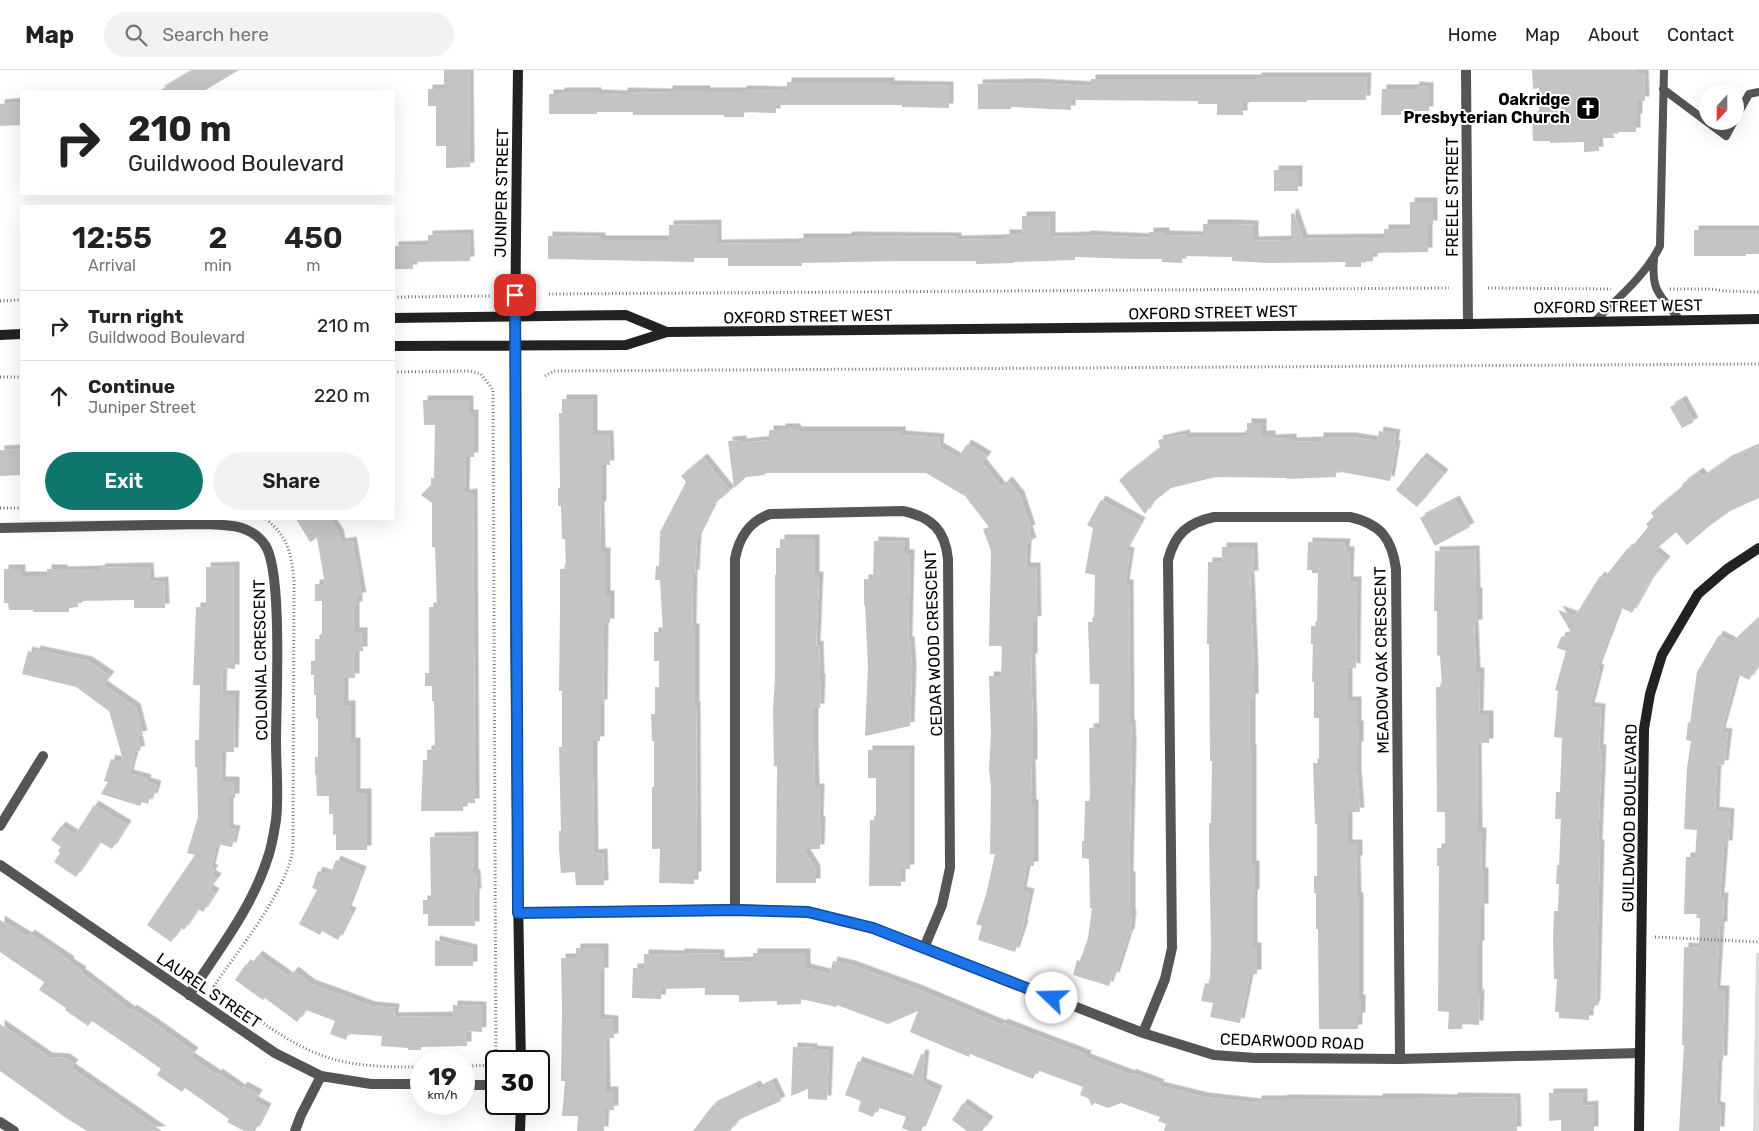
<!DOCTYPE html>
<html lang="en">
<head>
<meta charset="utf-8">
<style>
  :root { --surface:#fff; --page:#f2f2f2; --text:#222; --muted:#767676; --line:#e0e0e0; --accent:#0f766e }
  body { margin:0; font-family:Rubik,sans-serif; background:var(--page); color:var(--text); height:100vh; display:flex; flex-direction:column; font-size:19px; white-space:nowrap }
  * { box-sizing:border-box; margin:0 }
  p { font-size:16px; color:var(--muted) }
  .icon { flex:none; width:28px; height:28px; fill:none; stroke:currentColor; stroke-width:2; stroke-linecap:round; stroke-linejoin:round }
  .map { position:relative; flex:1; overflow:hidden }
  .drawer { position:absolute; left:20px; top:135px; width:375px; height:315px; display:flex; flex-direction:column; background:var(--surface); border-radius:0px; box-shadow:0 5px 20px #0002 }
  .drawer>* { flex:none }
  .top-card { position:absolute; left:20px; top:20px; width:375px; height:105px; border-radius:0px; box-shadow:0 5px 20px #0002; background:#fff; color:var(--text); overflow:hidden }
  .needle { width:32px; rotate:201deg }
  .fabs { position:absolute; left:1699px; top:15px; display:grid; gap:10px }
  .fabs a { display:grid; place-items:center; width:45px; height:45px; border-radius:50%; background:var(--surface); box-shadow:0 5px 20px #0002; font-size:25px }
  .speed { position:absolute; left:410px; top:980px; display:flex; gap:10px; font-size:25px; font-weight:700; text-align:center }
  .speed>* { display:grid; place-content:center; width:65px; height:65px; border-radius:50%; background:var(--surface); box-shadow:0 5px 20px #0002; line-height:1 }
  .speed small { font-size:12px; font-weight:400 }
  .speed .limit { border:2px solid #111; border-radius:8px; background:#fff; color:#111 }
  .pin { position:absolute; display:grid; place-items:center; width:42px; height:42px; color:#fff; margin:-21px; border-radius:10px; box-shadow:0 2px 8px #0006 }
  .me { position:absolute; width:55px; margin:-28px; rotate:291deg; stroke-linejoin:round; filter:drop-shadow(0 0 4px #0008) }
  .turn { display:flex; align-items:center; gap:18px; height:105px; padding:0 25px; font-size:22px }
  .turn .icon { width:65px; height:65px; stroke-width:2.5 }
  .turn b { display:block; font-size:35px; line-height:42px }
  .eta { display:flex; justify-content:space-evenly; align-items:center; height:85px; text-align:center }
  .eta b { font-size:30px; font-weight:600; line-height:35px }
  .primary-button { display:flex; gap:10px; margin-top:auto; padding:10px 25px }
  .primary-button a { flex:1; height:58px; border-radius:30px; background:var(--accent); color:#fff; font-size:20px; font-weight:600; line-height:58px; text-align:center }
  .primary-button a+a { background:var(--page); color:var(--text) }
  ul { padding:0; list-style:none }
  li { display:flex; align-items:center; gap:15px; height:70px; padding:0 25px; border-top:1px solid var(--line) }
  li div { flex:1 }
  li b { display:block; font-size:19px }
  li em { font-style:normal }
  header { display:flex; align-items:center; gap:30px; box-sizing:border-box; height:70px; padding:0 25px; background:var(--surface); border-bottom:1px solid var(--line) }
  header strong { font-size:24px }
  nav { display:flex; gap:28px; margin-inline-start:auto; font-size:18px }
  .search { width:350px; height:45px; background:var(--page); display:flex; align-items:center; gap:12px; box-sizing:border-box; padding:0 18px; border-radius:28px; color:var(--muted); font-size:19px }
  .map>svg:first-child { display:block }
</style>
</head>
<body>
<header>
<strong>Map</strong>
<div class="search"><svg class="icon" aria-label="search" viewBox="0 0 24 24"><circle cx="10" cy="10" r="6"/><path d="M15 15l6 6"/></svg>Search here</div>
<nav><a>Home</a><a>Map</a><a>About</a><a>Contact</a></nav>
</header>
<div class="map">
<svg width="1759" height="1061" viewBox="0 0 1759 1061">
  <defs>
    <filter id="shadow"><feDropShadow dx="4.5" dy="-4.5" stdDeviation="0" flood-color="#0004"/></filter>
  </defs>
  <rect width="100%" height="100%" fill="#fff"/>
  <!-- green -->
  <path fill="#dcdcdc" d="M1756 883H1759V1061H1753Z"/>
  <!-- building -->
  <path fill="#c4c4c4" filter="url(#shadow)" d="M194 0H239L204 21H159Z
    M444 0H469L470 97 446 98V76H436V36H428V19H444Z
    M1532 0H1637V3H1644L1645 31H1638V48H1636V62H1613L1614 68H1598L1599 81 1584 82V72L1550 73V71H1533L1532 46H1539V18L1533 19Z
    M1257 7H1367L1366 30H1307V32H1249V33H1243V45H1217V34H1198V31L1071 30V40L1011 37V39H978V14L1032 13 1091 16V9H1257Z
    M787 12H890V15L949 16V38L902 37V35H776V43L744 42V47H724V45H633V42H597V44H549V24H560V22H597V24L623 25V22L668 23V20H706V22H742V20L787 21Z
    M1415 16 1429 17V41H1401V45H1381L1382 19H1415Z
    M21 32V55L0 56V34Z
    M1274 100H1298V121H1274Z
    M1410 132H1433V155H1428V182L1373 183V191L1361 192V197H1345L1346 192 1269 193 1232 191V187L1182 186V193L1162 192V189H1134L1075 187V190L1014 192V193L976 194V191H898L802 193V196H728V188H694V192L548 189V166L601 167V170H669V155L717 154V174L799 173V168H847V166L957 167V170L1005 169V164H1022V146H1051V167L1086 166V165L1149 168V162H1165V165L1203 166V154H1233L1254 155V171L1291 170V144L1294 143 1303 169 1384 168V159H1410Z
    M1694 160H1759V184H1746V186H1694Z
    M469 164 470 191 413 192V199H394V176L428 175V165Z
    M562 329H593V365H609L610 395H602V436H600L601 482H606V525H610V553H604L603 634H600V671H593V708L594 784 603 783 604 815H576L575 802 561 803 559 779V761H561L559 677H562V621H559L560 537V499H566L565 469H562L561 436H558V418H560L559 343H562Z
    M423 330H469V344H474V387H466L465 418V424L473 423 475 733H463V741H421L423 690H427V680L435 679 434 631H432V616H425V603H429V537H437L435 477H432V433L421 425 431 415V408H434L435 355H424Z
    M1682 330 1694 352 1682 358 1670 337Z
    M1247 353H1262V365H1271V369L1292 368V372L1319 371V367H1351L1377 371 1379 361 1396 364 1394 375H1396L1390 411 1336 401V407L1287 409V408L1216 407 1171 418 1152 433 1145 444 1119 410 1160 378 1158 370 1185 364 1186 367H1241V365H1247Z
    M781 358H796V360L799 361H901V365L940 368 939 377 958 388 967 374 987 386 982 393 1001 417 1008 411 1020 426 1031 459 1028 460 1032 472 1027 474 1026 497H1036L1037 550 1033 551V588H1031L1033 664V694H1031L1032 734H1034V796H1027L1022 821 1030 823 1023 855H1024L1015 882 978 870 982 856 976 854 986 825 995 784H990L991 717 989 699 991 664 989 606H1001L1002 576H989L991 481 983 459 989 457 965 426 926 403H765V405L746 407 734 418 728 371 742 370V373L769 370V360H781Z
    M1759 376V428L1730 441 1708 457 1687 475 1676 462 1654 481 1666 491 1649 512 1632 543 1620 537 1597 598 1600 599 1590 637 1601 638 1599 679H1602L1598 774H1600L1596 933 1593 940H1589V950L1559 948V942H1555L1557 909H1554L1553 868 1554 841H1558L1559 814H1556L1557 795H1559L1561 749H1555L1556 722H1560L1562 668 1554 667 1558 621 1555 620 1566 581 1557 578 1561 567 1572 564 1558 540 1575 546 1600 506 1604 508 1628 478 1630 479 1648 457 1646 454 1654 447 1651 443 1683 416 1682 414 1699 402 1703 407 1728 390Z
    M18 379 21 380V405L0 406V380Z
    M1422 387 1444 404 1417 437 1396 420Z
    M703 388 730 421 714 434 697 468 695 504H693L692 558H695V636H696L697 806H694V814L659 813 660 779H652V717H654V671H652L651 644H655V617H659V591H654V562H663L660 510H655L656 496H659L660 462 686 412 681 406Z
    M1101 430 1141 452 1125 481 1130 482 1125 514H1129L1130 654H1131L1132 675 1129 806H1131V845H1132L1130 864 1129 863 1115 907 1112 906 1109 916 1073 905 1077 890 1080 891 1088 868 1092 838H1090L1089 789 1082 788V771H1084L1085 731H1090L1089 658 1099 657V614H1090L1088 552H1094L1095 505 1085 503 1093 458 1087 455Z
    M1455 430 1470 457 1435 476 1420 448Z
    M296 449H330L339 464 341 473 352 471 362 527H358V536H355V562H363V581H355V608H344V635H351V672H356V723H367V780H336V764L333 765V744H329V726H317L316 705H315V687H318V649L316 648V625H314V605H311V591H315V569H322V531H315V514H325L317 468 310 472Z
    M780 469H815V506H819L816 576 819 575 820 608H821L820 638H814V680L815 718H820L819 751H821L820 779H803L816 800V813H776L777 696H774L773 641 775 607V505H776V478H780Z
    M874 471 905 472V484H910L908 571H910L912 599 910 656 865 666 868 596 865 535H864V509H873Z
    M1308 472 1346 473 1345 481H1350L1349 511H1357L1356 598 1348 597V631H1357V655H1359V676H1357V703L1360 742H1348V774H1358V790H1356L1357 827H1359V929H1361V947H1358V959H1319L1318 859H1316V823H1314V806H1317V754H1315L1313 693H1319V648H1314V612H1312L1313 574H1311V556H1317L1318 503H1312V500H1307Z
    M1222 477H1253L1254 505H1250L1254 602V628H1251V679H1252V795H1255V824H1253V877H1257V904H1250L1240 953 1210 947 1213 933 1201 931 1205 913 1210 914 1211 874 1209 772V753H1211L1212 691H1210L1209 574H1207L1208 492H1222Z
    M1475 480 1476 522H1478V554H1474L1476 602H1480L1479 645H1489V673H1477L1478 762H1482L1481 802H1484V838H1480V875H1478V924H1480L1479 955 1462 954V959H1448L1449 942 1438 941 1439 796H1437V778H1445V742H1437L1436 617H1442L1440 586 1437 585V541H1434L1435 481Z
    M235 496V599L223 598 222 625H235L234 682H222L221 711H235V728H229V759L236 760 232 777 217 774 211 798 214 800 211 804 217 808 209 819 215 823 203 842 198 839 184 860 181 858 171 872 147 855 195 785 187 783 198 747 197 697H195V670H199L200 615H193L196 537H206V497Z
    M149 497 150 512 164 511 165 538H134V530L78 531V537L69 538V542H33V540H9L8 533H4V499H21V506H47V499H63V501L101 500 100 498Z
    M1759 547V593L1749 610 1737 604 1721 662 1728 663 1724 695 1717 694 1715 741 1730 743 1728 775H1724L1720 827H1724L1723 845V856H1720L1716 920H1725L1723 990H1718L1716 1036 1721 1037 1720 1061H1679L1684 975H1682L1684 877 1699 878 1700 848H1696L1697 844H1684L1686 787H1695L1697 760 1684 759 1687 698 1691 671 1686 670 1688 652 1690 653 1697 602 1719 565 1732 572Z
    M36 580 88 591 110 606 103 615 136 638 143 665 137 666 141 680 135 682 129 704 147 709 146 712 157 715 153 728 150 727 148 734 142 732 140 736 101 724 108 712 104 711 111 689 124 693 109 641 76 617 22 604 28 581 35 583Z
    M868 680H910V799H901V816H869L870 750H876V708H868Z
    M94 735 127 755 112 779 100 772 76 807 54 792 60 783 58 781 61 777 51 770 61 756 75 765Z
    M474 766V804H476L477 823H475V856H428V844H423V830H431L430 767Z
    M336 790 362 801 347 840 352 842 338 870 322 861 320 865 299 854 317 820 312 818 318 801 330 805Z
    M0 850 28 867 30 864 70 891 69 893 82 901 81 903 131 941 132 939 152 952 194 982 190 987 217 1005 218 1003 241 1019 243 1016 258 1024 254 1031 267 1038 255 1061H244L227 1052 229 1049 185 1018 182 1022 157 1005 161 999 133 979 92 951 88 956 65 940 66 938 39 920 44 912 0 882Z
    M435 870 473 879V896H435Z
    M576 878H604V902H600V949L614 950V968H605L606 1021H614V1040H605L604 1061H577L578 1046H562L565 1011H561L562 939 561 888H576Z
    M680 883 720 884V892L753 891V883H806V898L830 904 833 891 851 895 919 920 1002 955 1003 953 1087 985 1086 988 1131 1005V1003L1160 1014 1159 1016 1204 1027 1257 1033V1030H1283V1029L1378 1030V1028H1416L1453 1029V1027L1516 1028 1517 1061H1164L1166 1054 1158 1051 1160 1047 1121 1033 1108 1038 1095 1033 1092 1036 1088 1028 1080 1025 1083 1017 1037 1000 1033 1009 970 984 969 987 910 962 918 941 888 954 837 935 836 937 801 929V934L777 935V931L739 932V925H705V918L662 919 661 929 632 928 633 898H644V884L680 885Z
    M258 885 289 907 294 901 311 914 371 936 395 938 394 947 453 946V935L482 936V962L467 961V976L421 977V980H408V978L381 976 382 966 348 964 346 970 330 964 335 951 306 940 297 952 265 928 263 930 235 910 246 894 250 896Z
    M0 954 48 987 65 988 74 994 71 998 162 1061H87L66 1048 0 1001Z
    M793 977 813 978V980L829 981 827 1030 808 1029V1019L791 1026Z
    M921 984 925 985 922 1013 938 1020 921 1061H909L902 1058 906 1047 877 1037 873 1047 858 1041 861 1031 845 1025 858 991 911 1010Z
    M772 1012 781 1031 738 1050 730 1061H693L712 1036 756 1015 758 1019Z
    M1549 1023H1583V1036L1594 1035V1061H1561V1050L1549 1051Z
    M963 1033 989 1051 982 1061H967L952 1050Z"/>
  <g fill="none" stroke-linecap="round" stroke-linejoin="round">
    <!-- path -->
    <path stroke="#777" stroke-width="3" stroke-dasharray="1 2.5" stroke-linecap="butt" d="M1488 218 1611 219
      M1670 219H1711L1725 221 1759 222
      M549 224 1449 218
      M394 227 492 226
      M0 231 21 230
      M394 302 470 301 481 304 493 320 496 995 464 996
      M545 306 554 301 1759 294
      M0 307H21
      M0 438H21
      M266 449C289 468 291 483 294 511L293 765C293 771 293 778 292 784 284 824 237 882 214 916 254 946 295 982 345 992 370 997 396 997 421 997
      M1655 867 1759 872"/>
    <!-- lane -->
    <path stroke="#555" stroke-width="8" d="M1663 19 1726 66 1734 51
      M1735 49 1749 24 1759 22
      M1654 189C1651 222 1660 225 1680 250
      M1595 251C1618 228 1646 205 1660 176L1664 0"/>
    <!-- street -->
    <path stroke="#555" stroke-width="10" d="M1466 0 1468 254
      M0 458 204 454C227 455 251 454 265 475 283 500 276 634 276 671 276 697 279 724 276 750 274 762 272 776 268 787 252 838 218 881 189 925
      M0 756 43 686
      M0 795 275 983 321 1006 371 1014H421
      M735 839V489C739 467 749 452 770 444L903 441C932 447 945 460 948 489L950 798 942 835 924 878
      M518 843 735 839 809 842 873 858 1143 963 1214 985 1255 988 1400 989 1640 983
      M1143 963 1165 909 1172 878 1168 490C1175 464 1187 453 1214 447H1350C1381 454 1392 469 1396 499L1400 989
      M464 1015H496
      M0 1052 14 1061
      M295 1061 301 1045 321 1006"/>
    <!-- secondary -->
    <path stroke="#222" stroke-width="10" d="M518 0C513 330 514 661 521 991
      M394 248 626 245 667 262
      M0 265 21 264
      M394 276 626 275 667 262 1468 254 1759 249
      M520 1061 521 1034
      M1639 1061 1644 659 1650 624 1662 585 1698 524 1727 499 1759 478"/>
  </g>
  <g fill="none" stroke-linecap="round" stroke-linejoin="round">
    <!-- route casing -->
    <g stroke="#114b97" stroke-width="12">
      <path id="route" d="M515 225 518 843 735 840 808 842 873 858 1052 928"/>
    </g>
    <!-- route -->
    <use href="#route" stroke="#1a73e8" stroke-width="9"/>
  </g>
  <!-- icons -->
  <defs>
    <g id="church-square" transform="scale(1.25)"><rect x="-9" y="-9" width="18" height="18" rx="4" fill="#000" stroke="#fff"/><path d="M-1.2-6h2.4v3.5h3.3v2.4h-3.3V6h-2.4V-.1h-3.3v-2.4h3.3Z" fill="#fff"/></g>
  </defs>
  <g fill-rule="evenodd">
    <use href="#church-square" x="1588" y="38"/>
  </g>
  <g text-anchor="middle" stroke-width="4" stroke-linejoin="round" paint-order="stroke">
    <!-- poi labels -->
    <g font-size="16" font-weight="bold" fill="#000" stroke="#fff" text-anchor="end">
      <text x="1570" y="35">Oakridge<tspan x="1570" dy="18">Presbyterian Church</tspan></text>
    </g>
    <!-- street labels -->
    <g font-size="16" fill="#000" stroke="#fff">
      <text transform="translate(501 123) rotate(-89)" y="6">JUNIPER STREET</text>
      <text transform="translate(1452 127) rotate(-90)" y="6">FREELE STREET</text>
      <text transform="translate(1618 236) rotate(-1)" y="6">OXFORD STREET WEST</text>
      <text transform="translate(1213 242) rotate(-1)" y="6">OXFORD STREET WEST</text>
      <text transform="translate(808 246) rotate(-1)" y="6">OXFORD STREET WEST</text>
      <text transform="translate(933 573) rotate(-92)" y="6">CEDAR WOOD CRESCENT</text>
      <text transform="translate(260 590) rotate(-91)" y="6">COLONIAL CRESCENT</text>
      <text transform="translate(1381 590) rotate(-91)" y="6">MEADOW OAK CRESCENT</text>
      <text transform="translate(1629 748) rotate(-89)" y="6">GUILDWOOD BOULEVARD</text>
      <text transform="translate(209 920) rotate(34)" y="6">LAUREL STREET</text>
      <text transform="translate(1292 971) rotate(2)" y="6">CEDARWOOD ROAD</text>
    </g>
  </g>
</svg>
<div class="fabs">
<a><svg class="needle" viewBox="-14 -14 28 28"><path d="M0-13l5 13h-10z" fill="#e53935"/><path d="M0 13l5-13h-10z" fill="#767676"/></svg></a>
</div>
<div class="speed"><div>19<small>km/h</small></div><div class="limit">30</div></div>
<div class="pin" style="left:515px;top:225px;background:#d93025"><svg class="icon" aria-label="arrive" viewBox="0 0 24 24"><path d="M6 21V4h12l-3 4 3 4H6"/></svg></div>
<svg class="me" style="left:1052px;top:928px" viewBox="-20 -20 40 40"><circle r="19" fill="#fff"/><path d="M0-13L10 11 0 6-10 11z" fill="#1a73e8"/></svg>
<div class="top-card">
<div class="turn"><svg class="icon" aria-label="right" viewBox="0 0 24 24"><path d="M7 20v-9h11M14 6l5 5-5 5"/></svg><div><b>210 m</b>Guildwood Boulevard</div></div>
</div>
<section class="drawer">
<div class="eta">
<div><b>12:55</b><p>Arrival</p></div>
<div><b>2</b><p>min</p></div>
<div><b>450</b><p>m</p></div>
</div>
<ul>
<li><svg class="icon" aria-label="right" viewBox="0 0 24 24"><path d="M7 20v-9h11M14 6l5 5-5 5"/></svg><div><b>Turn right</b><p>Guildwood Boulevard</p></div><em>210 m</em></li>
<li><svg class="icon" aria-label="ahead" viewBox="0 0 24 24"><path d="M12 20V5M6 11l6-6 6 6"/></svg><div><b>Continue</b><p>Juniper Street</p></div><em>220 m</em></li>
</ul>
<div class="primary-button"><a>Exit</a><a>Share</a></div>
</section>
</div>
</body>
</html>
